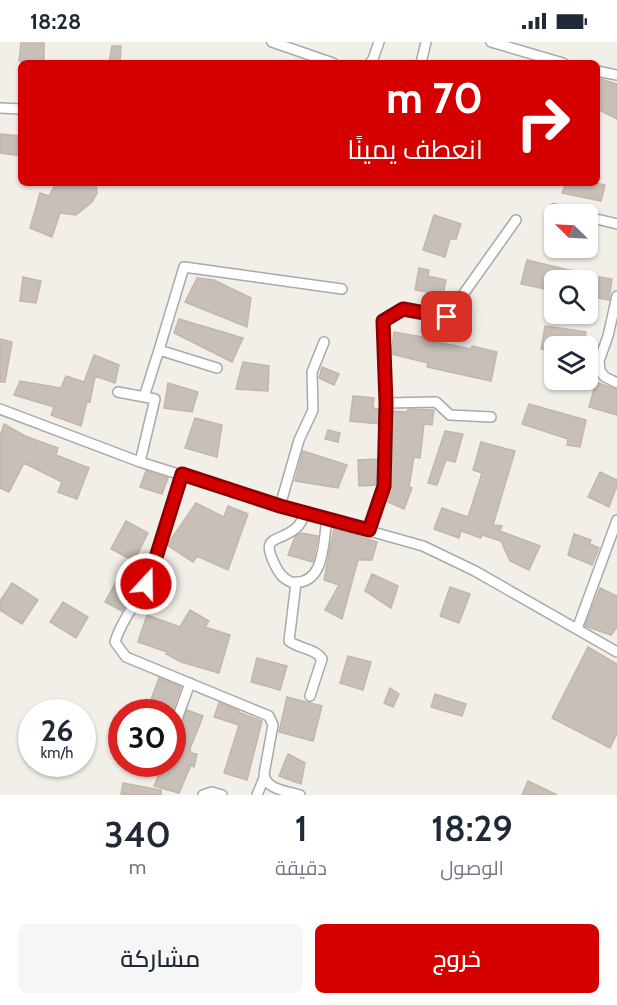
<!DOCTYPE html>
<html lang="ar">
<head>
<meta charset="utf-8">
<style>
  :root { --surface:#fff; --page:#f6f6f7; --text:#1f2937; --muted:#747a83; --accent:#d40000 }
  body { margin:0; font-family:Cabin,Cairo,sans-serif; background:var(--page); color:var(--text); direction:rtl; height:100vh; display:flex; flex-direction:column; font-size:22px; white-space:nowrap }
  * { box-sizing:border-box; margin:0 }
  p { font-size:20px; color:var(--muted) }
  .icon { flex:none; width:33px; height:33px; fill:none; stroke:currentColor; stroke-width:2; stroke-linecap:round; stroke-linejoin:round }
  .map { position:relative; height:753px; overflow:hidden; direction:ltr }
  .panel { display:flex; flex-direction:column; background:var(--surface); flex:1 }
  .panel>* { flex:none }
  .hud { position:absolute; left:18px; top:18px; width:582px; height:126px; border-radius:9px; box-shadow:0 2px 4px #0004; direction:rtl; background:#d40000; color:#fff; overflow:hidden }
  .needle { width:39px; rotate:294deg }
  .tools { position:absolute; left:544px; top:162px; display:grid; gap:12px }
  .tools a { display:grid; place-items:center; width:54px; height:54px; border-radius:9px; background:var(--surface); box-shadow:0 2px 4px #0004; font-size:30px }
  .speed { position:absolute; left:18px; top:657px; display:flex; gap:12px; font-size:30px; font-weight:700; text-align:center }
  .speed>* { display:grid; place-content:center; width:78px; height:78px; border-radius:50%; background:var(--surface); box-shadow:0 2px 4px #0004; line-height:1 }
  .speed small { font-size:15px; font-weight:400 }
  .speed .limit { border:9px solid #d22; background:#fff; color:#111 }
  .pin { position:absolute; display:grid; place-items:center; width:51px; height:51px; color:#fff; margin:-26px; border-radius:12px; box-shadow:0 3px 9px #0006 }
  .me { position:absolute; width:66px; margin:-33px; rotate:21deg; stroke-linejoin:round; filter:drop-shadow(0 0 4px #0008) }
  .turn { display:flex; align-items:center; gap:21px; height:126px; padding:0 18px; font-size:27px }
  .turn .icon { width:78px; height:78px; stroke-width:2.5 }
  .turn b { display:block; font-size:42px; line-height:51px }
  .eta { display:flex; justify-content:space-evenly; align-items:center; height:102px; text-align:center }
  .eta b { font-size:36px; font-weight:600; line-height:42px }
  .cta { display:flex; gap:12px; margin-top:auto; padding:12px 18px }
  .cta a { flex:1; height:69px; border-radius:9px; background:var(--accent); color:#fff; font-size:24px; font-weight:600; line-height:69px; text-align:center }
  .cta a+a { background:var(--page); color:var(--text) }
  .status { display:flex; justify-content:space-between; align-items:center; height:42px; padding:0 30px; background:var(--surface); direction:ltr }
  .status svg { height:16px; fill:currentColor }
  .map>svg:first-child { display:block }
</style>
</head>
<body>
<div class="status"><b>18:28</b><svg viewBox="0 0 49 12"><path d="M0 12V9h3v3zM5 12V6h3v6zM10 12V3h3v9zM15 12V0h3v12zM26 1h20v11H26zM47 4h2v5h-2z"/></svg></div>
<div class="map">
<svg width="617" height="753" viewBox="0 0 617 753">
  <rect width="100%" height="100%" fill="#f2efe9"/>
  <!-- building -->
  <path fill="#c7bfb8" stroke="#c4b6ab" stroke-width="1.5" d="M21 1H44V21L19 19Z
    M112 4H121L120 21 109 20Z
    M597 36 617 42V77L597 67Z
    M0 92 21 94V114L0 111Z
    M56 141H96L97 151 92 160 76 173 60 171 52 195 30 186 40 151 49 154Z
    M566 141H596L605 143 601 159 562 151Z
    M434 173 461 182 456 197H450L445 215 423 208Z
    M527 218 578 230 576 238H555V249L521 242Z
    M419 226 429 228 428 234 446 238 443 253 415 248Z
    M588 233 612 237 609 258 588 254Z
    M23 235 41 239 36 261 20 259Z
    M197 236 214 238 251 256 247 285 185 260Z
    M179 277 243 296 232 320 174 291Z
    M429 279 446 282 442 301 471 307 472 304 497 310 491 339 427 325 428 321 391 312 394 290 423 295Z
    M545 284 586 290 583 304H555V309L541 307Z
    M0 297 12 300 5 340H0Z
    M94 313 119 323 115 341 95 334 90 360 87 359 81 384 51 373 54 365 14 353 20 339 61 346 66 334 84 340Z
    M243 320 269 324 268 349 236 347Z
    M322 325 339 332 334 343 319 336Z
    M596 340 617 348V373L589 365Z
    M168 341 198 350 192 370 164 366Z
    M353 354 374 356 373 366 379 367V382L350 379Z
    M529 362 586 378 580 405 567 403 568 397 522 382Z
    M408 367 434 368 432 383 424 382 420 416 414 415 409 445 412 446 404 467 386 459 391 444 393 369 407 370Z
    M195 376 222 383 217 415 185 406Z
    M4 382 25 394 58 406 56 413 89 426 77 457 58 450 62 440 24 421 9 450 0 446V394Z
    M328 388 340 391 338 400 325 397Z
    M445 389 463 392 455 420 446 418 437 443 428 441Z
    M481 400 515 409 493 483 502 484 500 489 540 504 529 528 510 519 501 499 482 493 481 496 461 489 459 496 434 487 442 466 468 475 482 431 473 428Z
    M303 409 347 423 338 446 295 439Z
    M378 417 377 443 359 444 358 418Z
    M146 429 168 436 162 452 140 445Z
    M600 430 617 438V444L609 465 588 455Z
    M196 461 224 475 228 464 248 472 228 528 197 514 193 520 167 503Z
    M126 479 148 491 134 519 111 507Z
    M334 486 377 500 372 518H358L342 577 325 568 339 543 324 538Z
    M301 491 318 494 313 520 288 513 295 495Z
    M574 492 591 498 590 502 599 506 592 523 568 513Z
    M121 531 138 541 122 569 105 560Z
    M372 532 398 544 391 566 365 549Z
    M12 541 38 558 22 582 0 568V559Z
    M450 545 470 552 459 581 440 574Z
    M600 546 617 554V585L611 593 585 584Z
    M63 560 88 575 76 596 50 580Z
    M190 568 209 579 205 585 230 593 219 631 181 620 166 612 167 610 138 600 147 573 180 585Z
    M588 605 617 622V691L610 706 552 676Z
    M348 614 371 620 363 648 340 641Z
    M257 616 287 624 280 648 251 640Z
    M159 636 181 645 172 670H153L147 668Z
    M390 646 399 652 393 665 384 661Z
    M435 652 466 662 462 674 431 665Z
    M287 655 322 664 313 699 279 690Z
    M219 661 239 669 238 670 262 679 247 738 224 731 239 683 214 675Z
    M187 668 203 674 190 707 191 711 197 712 194 725 191 723 179 751 154 744 163 722H172V698L178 693Z
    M288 712 305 721 301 742 279 734Z
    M528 739 557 753H522Z
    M123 741 161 748V753H121Z"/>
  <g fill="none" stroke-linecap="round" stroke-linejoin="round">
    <!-- minor casing -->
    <g stroke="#a9a9a9" stroke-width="12">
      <path id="minor" d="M272 0 333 21
        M491 0 563 21
        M370 21 373 17 379 0
        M421 21 426 0
        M597 29 617 33
        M0 66 21 67
        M554 167 577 172
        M588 175 617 182
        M617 254 608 294 599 319 600 329 605 335 617 341
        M159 308 184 225 342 247
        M118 350 155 357 140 420
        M144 355 159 308 217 326
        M386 361 383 279 403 267 447 275 516 178
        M0 367 140 420 280 464 423 504 475 529 617 610
        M182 432C170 469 161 507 145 543 136 563 121 578 115 600L126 615 269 674 273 683 264 732C266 748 287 749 300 753
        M280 464 299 398 313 368 312 330 324 300
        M305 471C303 477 300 483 295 487 277 501 260 493 275 523 279 531 282 536 291 540 325 545 323 501 327 477
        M369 488 384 444 386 361 436 360 450 373 491 375
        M296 541 289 599C299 607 315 606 322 617L310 654
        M577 587 617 478
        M172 691 190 641
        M203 753 212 750 222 753
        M257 753 264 736"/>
    </g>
    <!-- minor -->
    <use href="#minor" stroke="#fff" stroke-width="9"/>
  </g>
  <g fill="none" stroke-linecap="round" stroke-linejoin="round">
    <!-- route casing -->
    <g stroke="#8a0000" stroke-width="15">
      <path id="route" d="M146 542 153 525 182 432 280 464 369 488 384 444 386 361 383 279 403 267 447 275"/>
    </g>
    <!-- route -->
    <use href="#route" stroke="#d40000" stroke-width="10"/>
  </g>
</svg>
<div class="tools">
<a><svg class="needle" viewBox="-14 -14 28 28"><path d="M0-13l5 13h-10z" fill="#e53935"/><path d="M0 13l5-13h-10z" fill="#747a83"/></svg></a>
<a><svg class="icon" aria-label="search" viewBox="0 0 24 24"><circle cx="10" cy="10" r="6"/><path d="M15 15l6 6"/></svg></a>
<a><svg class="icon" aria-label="layers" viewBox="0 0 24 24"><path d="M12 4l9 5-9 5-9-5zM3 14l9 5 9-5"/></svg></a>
</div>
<div class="speed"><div>26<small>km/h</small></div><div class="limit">30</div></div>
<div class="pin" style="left:447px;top:275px;background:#d93025"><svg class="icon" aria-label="arrive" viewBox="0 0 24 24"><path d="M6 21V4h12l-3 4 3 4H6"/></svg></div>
<svg class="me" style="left:146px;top:542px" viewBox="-20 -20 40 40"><circle r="17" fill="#d40000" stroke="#fff" stroke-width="3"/><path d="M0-11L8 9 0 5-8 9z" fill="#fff"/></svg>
<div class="hud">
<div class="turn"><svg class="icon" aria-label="right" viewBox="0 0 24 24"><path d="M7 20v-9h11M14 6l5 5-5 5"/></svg><div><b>70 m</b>انعطف يمينًا</div></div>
</div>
</div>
<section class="panel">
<div class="eta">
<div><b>18:29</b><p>الوصول</p></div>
<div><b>1</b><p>دقيقة</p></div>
<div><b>340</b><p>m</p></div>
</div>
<div class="cta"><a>خروج</a><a>مشاركة</a></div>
</section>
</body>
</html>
